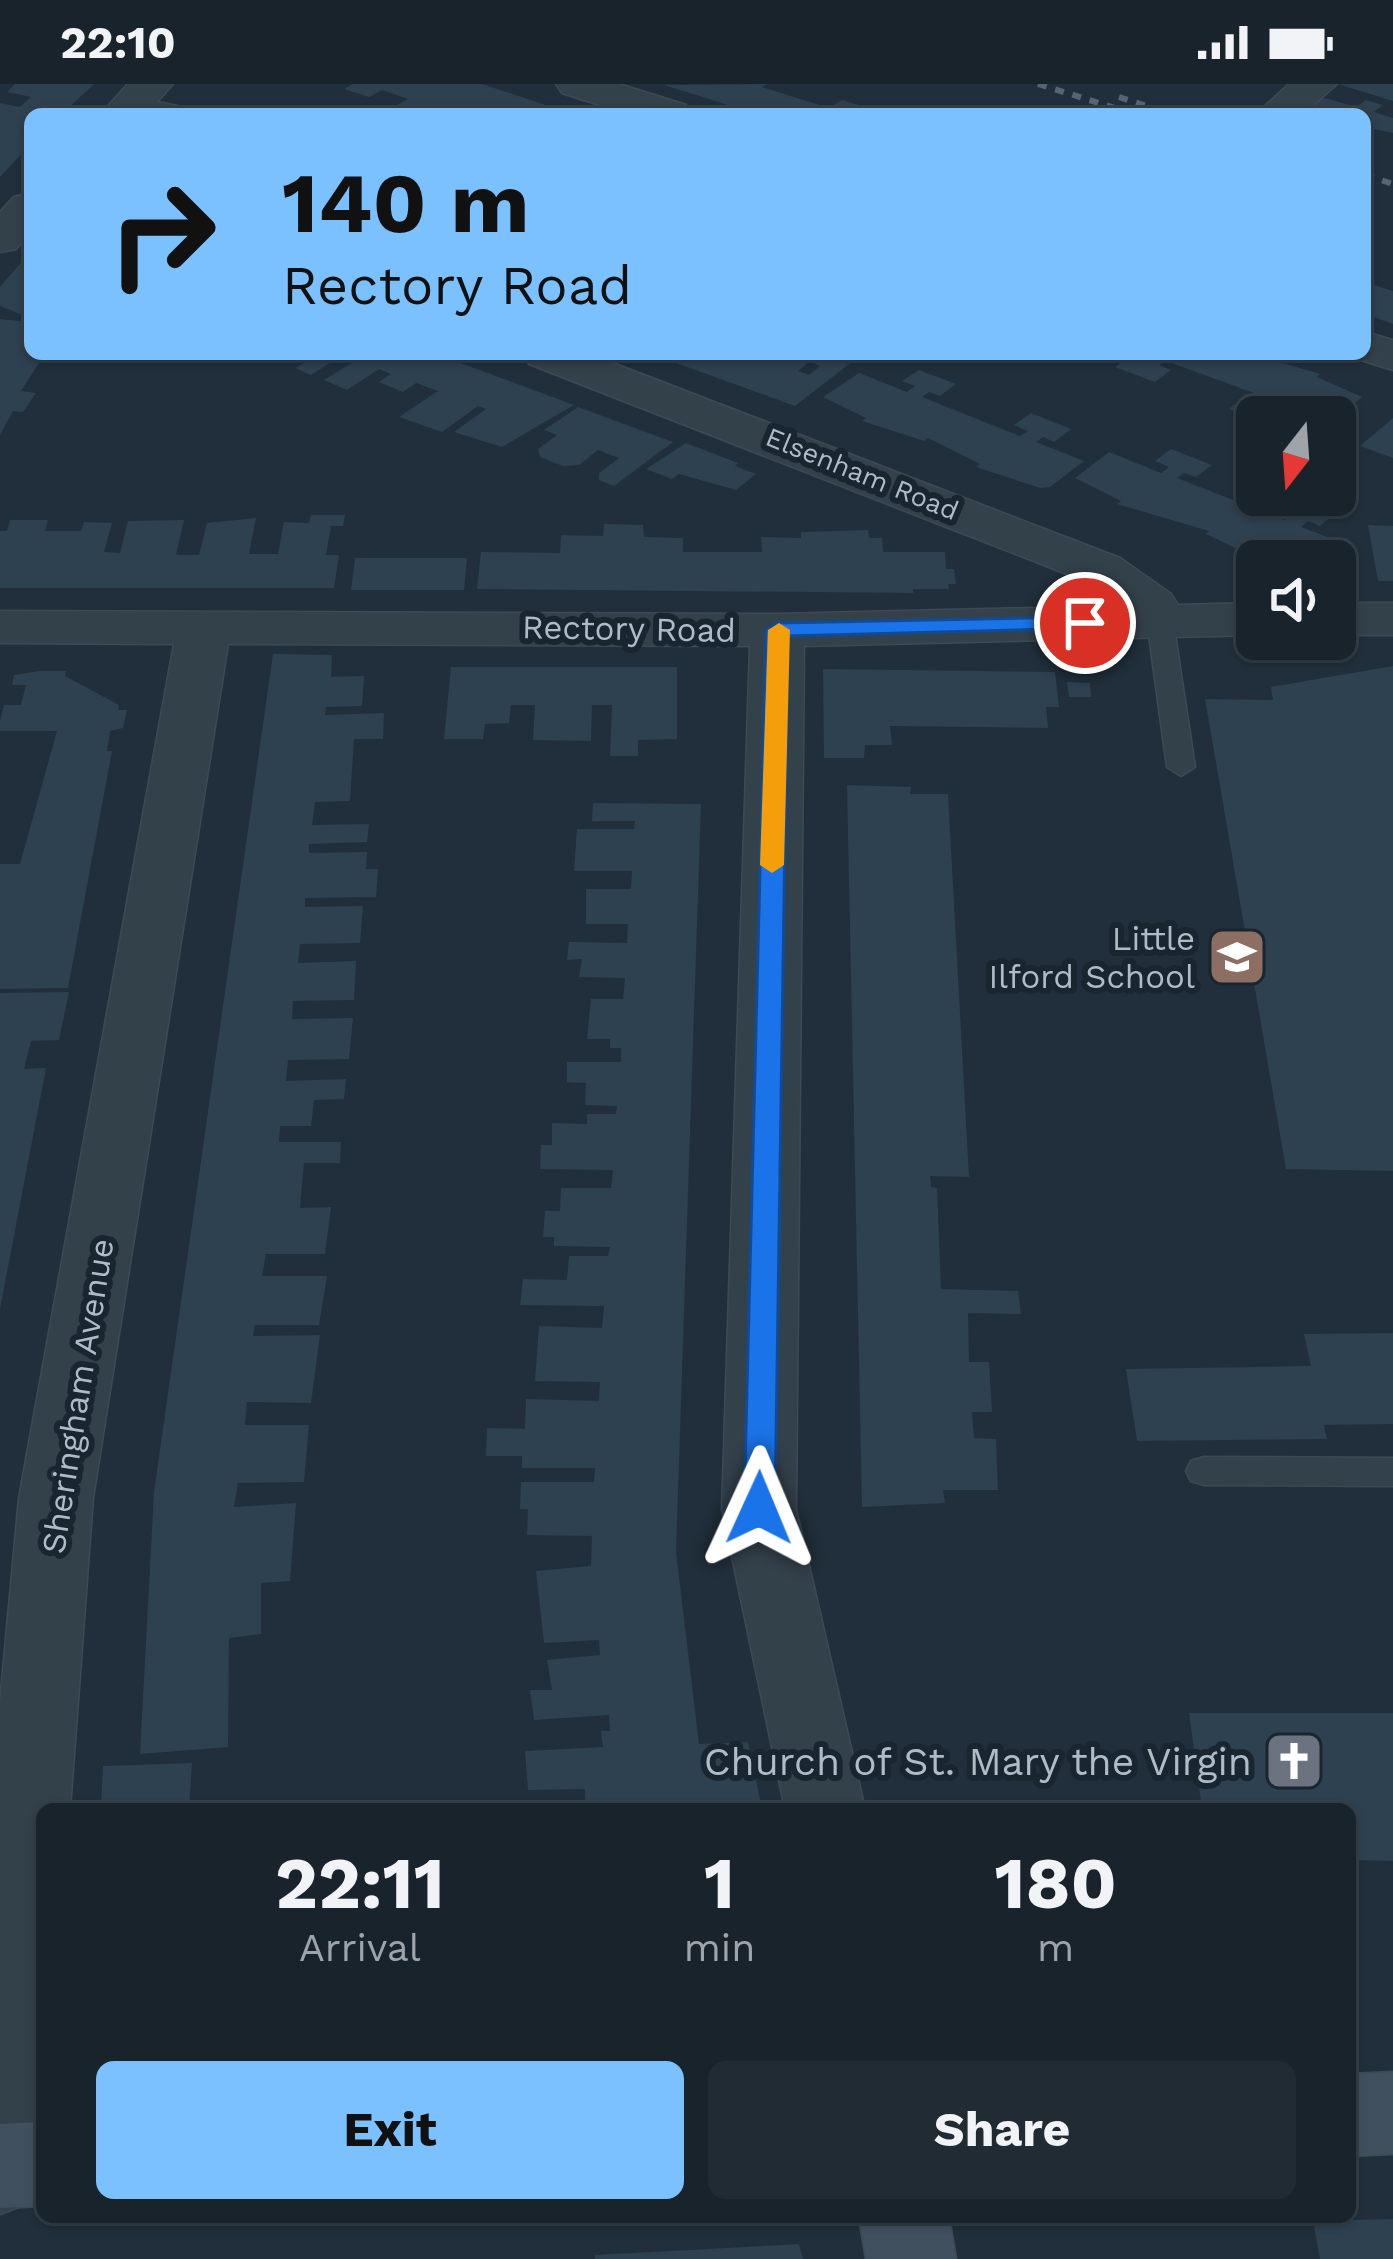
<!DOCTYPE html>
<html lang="en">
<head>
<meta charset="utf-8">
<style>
  :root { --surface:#18232c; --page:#212b34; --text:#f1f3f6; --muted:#9fa4a9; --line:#364048; --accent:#7cc1ff }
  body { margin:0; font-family:"Work Sans",sans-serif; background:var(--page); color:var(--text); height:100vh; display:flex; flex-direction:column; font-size:45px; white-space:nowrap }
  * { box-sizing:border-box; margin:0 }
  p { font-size:39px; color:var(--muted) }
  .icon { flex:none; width:66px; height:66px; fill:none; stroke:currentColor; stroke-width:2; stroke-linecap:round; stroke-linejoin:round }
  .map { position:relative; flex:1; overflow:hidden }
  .panel { position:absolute; left:36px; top:1719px; width:1320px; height:420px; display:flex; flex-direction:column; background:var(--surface); border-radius:18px; box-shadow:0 3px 9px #0004,0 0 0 3px var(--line) }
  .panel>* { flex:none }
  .banner { position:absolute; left:24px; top:24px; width:1347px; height:252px; border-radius:18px; box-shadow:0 3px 9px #0004,0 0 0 3px var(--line); background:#7cc1ff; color:#111; overflow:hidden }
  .needle { width:78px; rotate:197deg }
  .fabs { position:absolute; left:1236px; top:312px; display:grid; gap:24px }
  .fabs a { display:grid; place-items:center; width:120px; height:120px; border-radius:18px; background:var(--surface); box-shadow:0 3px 9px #0004,0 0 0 3px var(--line); font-size:60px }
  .pin { position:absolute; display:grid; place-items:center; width:102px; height:102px; color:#fff; margin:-51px; border:6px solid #fff; border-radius:50%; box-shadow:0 3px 12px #0007 }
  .me { position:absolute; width:132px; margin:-66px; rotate:1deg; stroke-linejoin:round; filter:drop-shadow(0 0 9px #0008) }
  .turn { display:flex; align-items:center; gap:42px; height:252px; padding:0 60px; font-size:54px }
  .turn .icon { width:156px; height:156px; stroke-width:2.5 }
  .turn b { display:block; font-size:84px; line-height:102px }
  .eta { display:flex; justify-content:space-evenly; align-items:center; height:204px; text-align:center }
  .eta b { font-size:72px; font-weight:700; line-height:84px }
  .primary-button { display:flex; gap:24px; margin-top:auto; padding:24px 60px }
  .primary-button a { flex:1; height:138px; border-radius:18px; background:var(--accent); color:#111; font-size:48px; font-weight:700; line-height:138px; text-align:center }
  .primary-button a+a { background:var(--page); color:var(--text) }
  .status { display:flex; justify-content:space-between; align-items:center; height:84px; padding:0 60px; background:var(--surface); direction:ltr }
  .status svg { height:33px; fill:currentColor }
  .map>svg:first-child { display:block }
</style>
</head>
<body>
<div class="status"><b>22:10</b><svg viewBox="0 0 49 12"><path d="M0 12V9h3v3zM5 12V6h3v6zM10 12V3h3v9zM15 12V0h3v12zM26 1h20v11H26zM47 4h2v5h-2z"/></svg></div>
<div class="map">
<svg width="1393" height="2175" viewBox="0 0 1393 2175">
  <rect width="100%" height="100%" fill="#202f3b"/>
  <!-- building -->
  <path fill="#2e4150" d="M15 0H94L62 30H30V61L0 93V19L20 23 31 13 7 8Z
    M353 0H482L570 29 486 30 457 21 442 30H420L395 22 408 15 382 6 369 13 344 5Z
    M767 0 762 3 829 24 842 16 869 24 859 30H757L664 1Z
    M1341 0H1393V17L1341 1Z
    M1318 12 1356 23 1366 16 1383 21 1374 28 1393 34V49L1365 43V30H1321L1302 24Z
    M30 168 29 209 30 234 0 222V203Z
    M1365 198 1393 207V240L1365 230Z
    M0 235 29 238 24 246H30V270H45L21 307 36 309 23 328 13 327 0 351Z
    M303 270H436L574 321 502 363 454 348 486 325 478 322 442 348 399 333 438 307 416 299 403 308 379 298 391 290 379 285 347 306 324 296 357 276 342 271 311 291 295 284 313 274Z
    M806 270 801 274 810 277 798 287 809 291 820 282 814 279 826 270H862L795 322 654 271Z
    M1152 270 1258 272 1320 290 1317 293 1362 313 1335 336 1280 319 1274 324 1285 328 1279 333 1257 335 1229 325 1244 313 1258 318 1265 313 1166 277 1159 281 1171 286 1155 298 1115 283 1131 271 1144 276Z
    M919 286 956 300 940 312 929 308 922 313 1020 352 1028 347 1014 341 1031 329 1071 345 1054 358 1043 353 1036 358 1084 377 1050 403 1040 404 976 383 980 380 928 354 924 357 862 337 866 334 823 313 859 289 907 308 915 302 902 297Z
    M578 323 673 358 614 402 599 396V389L619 374 598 366 579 381 563 382 540 373 538 365 557 351 544 346Z
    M1393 334V374L1360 362Z
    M686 359 738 379 735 382 756 390 736 406 679 390 672 395 646 385Z
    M1171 365 1212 381 1196 393 1184 389 1177 394 1284 436 1291 431 1276 425 1292 411 1336 428 1320 442 1308 437 1301 443 1354 463 1338 477H1262L1206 450 1209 447 1117 420 1121 417 1075 394 1109 368 1161 389 1169 383 1155 377Z
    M311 431H345L343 442H331L326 471H339L334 504H0V447H7L10 436H48L45 447H81L84 438 112 439 104 468 120 469 128 437 184 436 176 471H199L207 439 256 434 249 470H278L284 438 309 439Z
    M604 440 643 441 644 453 683 454V468H762L761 453 801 454V448L868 446 869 454H882L883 468H945L946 485H954L956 500H948L949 505H913V509L477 505 481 468 560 469 561 451 603 452Z
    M1368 441 1393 442V497H1378Z
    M355 474H467L464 506H351Z
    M273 570 332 571 331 593 364 592 362 622 326 623 325 631 384 629 383 655H354L350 717 315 718 312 741 369 740 367 758 309 760V769L367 768 366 785H378L376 813 305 814V823L363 822 360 859 300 860 298 879 356 877 354 916 293 917 292 935 353 934 349 975 288 976 286 997 346 995 344 1015 314 1016 311 1042H280L279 1058H341L340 1079H304L300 1124 331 1123 325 1170H266L262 1192H327L319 1241H255L253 1252 320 1251 311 1319 247 1318 245 1341H309L304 1398 238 1399 234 1423 296 1419 290 1497 261 1499V1550L229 1554 228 1663 140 1670 154 1408Z
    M1393 582V1087L1286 1085 1205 615 1273 616 1271 603Z
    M451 583H677V655L638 656V672H610L612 621H592L591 657 533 656 535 621H511L509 639 485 640 483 655H444Z
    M823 585 1055 588 1059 623H1046L1048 644 890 642 892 661H865L864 674H824Z
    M40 587H66L65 592 119 621 118 626H127L123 644 110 647 107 667H112L68 904 0 905V780H20L57 647H0V637L4 621H21L26 601H12L14 591Z
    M1067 598 1090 599 1091 613H1069Z
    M847 701 911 703 910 710H948L969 1093 930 1092 931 1103 937 1104 941 1205 1018 1207 1021 1230 968 1229 969 1278H989L992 1328H972L974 1354 996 1355 998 1406H943L945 1419 862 1423Z
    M593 719 701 720 676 1468 699 1660 748 1658 762 1725H585V1705L528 1706 525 1667 603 1663 601 1647H610L609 1631 534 1636 530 1606H552L547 1576 600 1571 599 1556 544 1559 536 1487 591 1482 592 1452 527 1451 528 1425H520L521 1398H594L595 1384H522V1372H486L487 1344 525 1345 526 1315 599 1317 600 1298 535 1297 539 1242 602 1244 604 1222 520 1221 523 1195 567 1196 569 1172H608L610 1163 554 1162V1153H543L545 1127H560L561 1104H611L613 1086 540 1085 541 1061H552V1039L587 1040V1030H616L617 1022 585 1021 586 999 567 998V978H621V964H610V955H587L591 915H623L625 894 579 893 582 875 567 876 569 858 627 859 628 840H586V805H631L632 787H574L577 745H634L635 737H592Z
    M69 908 59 956 31 957 24 985 46 984 0 1225V909Z
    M1393 1249V1340L1324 1341 1327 1355 1137 1357 1126 1285 1311 1282 1304 1250Z
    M1189 1629H1393V1777L1350 1776V1725H1202Z
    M192 1679 189 1725H101L103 1682Z
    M1393 2135V2175H1320L1313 2137Z
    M799 2160 803 2175H595V2171Z"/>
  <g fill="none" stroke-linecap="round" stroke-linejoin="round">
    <!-- lane casing -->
    <g stroke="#3d4a55" stroke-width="3">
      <path id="lane" d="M133 13 197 26 201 30H157L126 23V15Z
        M1160 529 1173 537 1195 683 1181 692 1167 683 1147 537Z
        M1204 1373 1393 1374V1402L1204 1401 1191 1397 1186 1387 1191 1377Z"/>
    </g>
    <!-- street casing -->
    <g stroke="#3d4a55" stroke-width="3">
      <path id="street" d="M128 0H173L146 30H101Z
        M556 0H619L686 21 692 30H628L562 9Z
        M1289 0H1337L1303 30H1267L1263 24Z
        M30 109V149L16 165 0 168V128L14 113Z
        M1365 248 1393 256V286L1348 272 1365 270Z
        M522 270H589L1120 474 1171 510 1178 521 1257 519V551L804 562 796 1425 865 1725H785L722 1425 750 562 228 560 93 1414 70 1725H42V2093L31 2118 0 2130V1619L19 1414 174 560 0 559V527L777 530 1119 522 1082 496 529 280Z
        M1335 519H1393V551H1335Z"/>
    </g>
    <!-- secondary casing -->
    <g stroke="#3d4a55" stroke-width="3">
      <path id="secondary" d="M1393 1988V2070L1350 2072V1990Z
        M42 2038V2122L0 2124V2040Z
        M859 2133H949L956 2175H866Z"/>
    </g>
    <!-- lane -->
    <use href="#lane" fill="#33414b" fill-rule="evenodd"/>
    <!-- street -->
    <use href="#street" fill="#33414b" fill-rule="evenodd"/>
    <!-- secondary -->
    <use href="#secondary" fill="#41505f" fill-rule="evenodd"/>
    <!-- rail -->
    <path stroke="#556573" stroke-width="6" stroke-dasharray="9 9" stroke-linecap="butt" d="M1038 0 1134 30
      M1119 13 1171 30
      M1365 91 1393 100"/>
  </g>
  <!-- route -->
  <path fill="#1a73e8" stroke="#114b97" stroke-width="3" d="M1085 533 1096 539 1093 544 788 552 775 1424 770 1433H749L744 1424 766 546 777 539Z"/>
  <!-- slow -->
  <path fill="#f59e0b" d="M779 539 790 546 784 781 772 789 760 781 768 546Z"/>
  <!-- icons -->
  <defs>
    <g id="school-square" transform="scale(3)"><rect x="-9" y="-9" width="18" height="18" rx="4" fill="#8d6e63" stroke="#192630"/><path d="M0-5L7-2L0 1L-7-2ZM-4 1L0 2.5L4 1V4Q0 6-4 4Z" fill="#fff"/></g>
    <g id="church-square" transform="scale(3)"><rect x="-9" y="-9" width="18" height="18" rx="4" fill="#6b7280" stroke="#192630"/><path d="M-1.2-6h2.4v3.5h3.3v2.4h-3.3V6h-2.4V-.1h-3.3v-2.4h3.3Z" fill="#fff"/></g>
  </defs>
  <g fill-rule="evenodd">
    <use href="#school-square" x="1237" y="873"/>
    <use href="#church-square" x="1294" y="1677"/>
  </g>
  <g text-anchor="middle" stroke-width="12" stroke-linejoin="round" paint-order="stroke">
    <!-- far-street labels -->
    <g font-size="27" fill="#aebcc8" stroke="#192630">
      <text transform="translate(862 390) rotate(22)" y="9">Elsenham Road</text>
    </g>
    <!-- street labels -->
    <g font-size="33" fill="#aebcc8" stroke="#192630">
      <text transform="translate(629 544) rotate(1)" y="12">Rectory Road</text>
      <text transform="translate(77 1312) rotate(-81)" y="12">Sheringham Avenue</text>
    </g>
    <!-- poi labels -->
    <g font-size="33" fill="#aebcc8" stroke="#192630" text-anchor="end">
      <text x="1195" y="866">Little<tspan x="1195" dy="38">Ilford School</tspan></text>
    </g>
    <!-- near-poi labels -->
    <g font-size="39" fill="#aebcc8" stroke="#192630" text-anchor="end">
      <text x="1252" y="1691">Church of St. Mary the Virgin</text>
    </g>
  </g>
</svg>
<div class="fabs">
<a><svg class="needle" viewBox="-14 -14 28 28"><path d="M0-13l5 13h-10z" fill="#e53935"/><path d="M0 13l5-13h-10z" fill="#9fa4a9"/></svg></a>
<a><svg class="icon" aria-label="sound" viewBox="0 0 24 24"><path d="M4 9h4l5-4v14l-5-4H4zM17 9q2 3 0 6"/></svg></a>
</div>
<div class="pin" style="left:1085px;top:539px;background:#d93025"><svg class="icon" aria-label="arrive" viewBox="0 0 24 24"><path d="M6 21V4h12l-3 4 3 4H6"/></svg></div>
<svg class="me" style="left:759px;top:1424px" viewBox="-20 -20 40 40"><path d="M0-17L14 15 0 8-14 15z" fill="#1a73e8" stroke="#fff" stroke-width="4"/></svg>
<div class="banner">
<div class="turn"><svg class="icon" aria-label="right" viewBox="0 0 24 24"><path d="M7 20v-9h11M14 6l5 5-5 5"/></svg><div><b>140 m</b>Rectory Road</div></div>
</div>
<section class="panel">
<div class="eta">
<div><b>22:11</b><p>Arrival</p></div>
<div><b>1</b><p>min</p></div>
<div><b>180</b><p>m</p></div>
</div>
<div class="primary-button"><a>Exit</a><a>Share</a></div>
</section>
</div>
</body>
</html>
